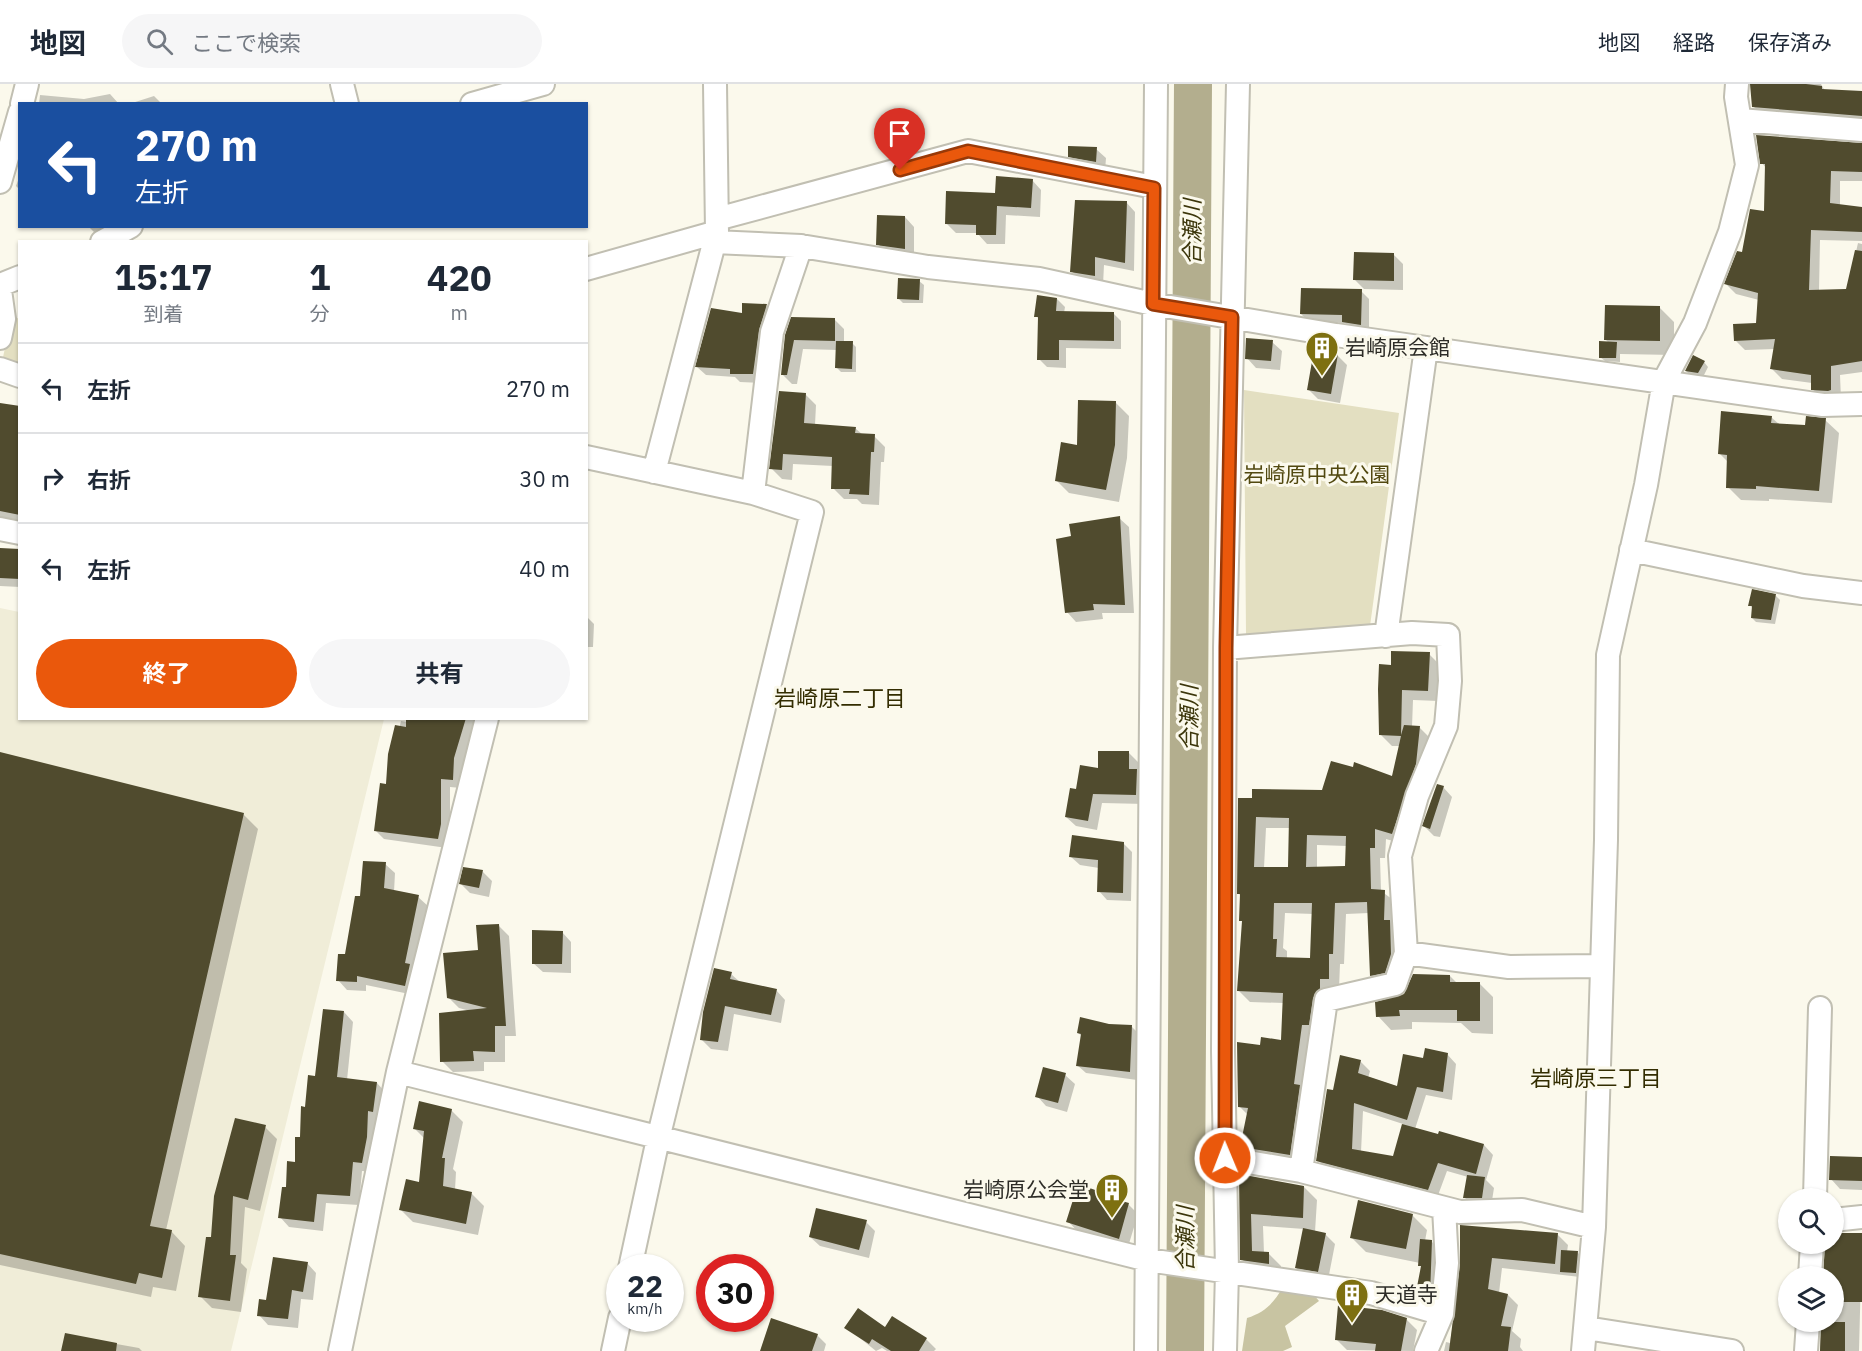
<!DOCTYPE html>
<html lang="ja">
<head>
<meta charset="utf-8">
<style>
  :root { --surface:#fff; --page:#f6f6f7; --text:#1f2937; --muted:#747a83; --line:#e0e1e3; --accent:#ea580c }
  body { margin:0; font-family:"IBM Plex Sans","Noto Sans JP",sans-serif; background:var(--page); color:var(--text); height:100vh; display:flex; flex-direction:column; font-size:22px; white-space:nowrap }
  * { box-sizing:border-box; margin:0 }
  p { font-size:20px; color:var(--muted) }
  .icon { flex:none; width:33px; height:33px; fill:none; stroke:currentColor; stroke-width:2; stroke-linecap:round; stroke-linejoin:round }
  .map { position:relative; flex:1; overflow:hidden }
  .sheet { position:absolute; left:18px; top:156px; width:570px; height:480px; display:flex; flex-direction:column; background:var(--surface); border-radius:0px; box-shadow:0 2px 4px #0004 }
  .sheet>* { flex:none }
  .hud { position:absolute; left:18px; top:18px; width:570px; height:126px; border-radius:0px; box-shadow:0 2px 4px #0004; background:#1a4fa0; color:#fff; overflow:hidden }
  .fabs { position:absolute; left:1778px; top:1104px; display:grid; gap:12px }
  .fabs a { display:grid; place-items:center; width:66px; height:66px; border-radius:50%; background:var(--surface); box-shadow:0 2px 4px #0004; font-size:30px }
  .speed { position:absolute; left:606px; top:1170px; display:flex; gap:12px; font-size:30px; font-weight:700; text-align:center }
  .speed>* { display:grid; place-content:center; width:78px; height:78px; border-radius:50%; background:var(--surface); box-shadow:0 2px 4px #0004; line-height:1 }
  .speed small { font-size:15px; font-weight:400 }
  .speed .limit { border:9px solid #d22; background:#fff; color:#111 }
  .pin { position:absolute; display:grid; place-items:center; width:51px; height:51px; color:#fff; margin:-62px -26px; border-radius:50% 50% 50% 0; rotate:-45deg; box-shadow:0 0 6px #0007 }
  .pin .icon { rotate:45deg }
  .me { position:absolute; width:66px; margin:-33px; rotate:359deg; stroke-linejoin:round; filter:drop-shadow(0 0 4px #0008) }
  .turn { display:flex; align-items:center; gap:21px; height:126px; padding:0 18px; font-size:27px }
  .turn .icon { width:78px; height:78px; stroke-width:2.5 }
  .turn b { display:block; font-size:42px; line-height:51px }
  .eta { display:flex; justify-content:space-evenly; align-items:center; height:102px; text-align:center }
  .eta b { font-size:36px; font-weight:700; line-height:42px }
  .primary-button { display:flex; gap:12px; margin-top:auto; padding:12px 18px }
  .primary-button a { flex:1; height:69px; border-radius:36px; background:var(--accent); color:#fff; font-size:24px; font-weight:700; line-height:69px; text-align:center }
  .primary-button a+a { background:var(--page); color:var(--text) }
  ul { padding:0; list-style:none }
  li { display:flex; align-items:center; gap:18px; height:90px; padding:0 18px; border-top:2px solid var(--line) }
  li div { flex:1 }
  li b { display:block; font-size:22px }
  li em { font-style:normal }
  header { display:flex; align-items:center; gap:36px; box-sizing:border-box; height:84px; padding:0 30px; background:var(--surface); border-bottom:2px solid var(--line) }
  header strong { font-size:28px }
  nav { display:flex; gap:33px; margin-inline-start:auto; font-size:21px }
  .search { width:420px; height:54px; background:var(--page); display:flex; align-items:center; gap:15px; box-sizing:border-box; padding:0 21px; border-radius:33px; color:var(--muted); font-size:22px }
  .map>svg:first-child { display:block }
</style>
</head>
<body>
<header>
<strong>地図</strong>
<div class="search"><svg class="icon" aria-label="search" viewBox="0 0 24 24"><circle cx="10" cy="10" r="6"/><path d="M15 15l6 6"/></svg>ここで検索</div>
<nav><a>地図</a><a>経路</a><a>保存済み</a></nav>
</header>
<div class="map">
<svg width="1862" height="1267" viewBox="0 0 1862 1267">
  <rect width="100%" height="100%" fill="#fbf9ec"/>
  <!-- built -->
  <path fill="#f0edd8" d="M0 524 19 528 20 634 384 635 231 1267H0Z"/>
  <!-- green -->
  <path fill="#e3dfc1" d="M12 231 19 235V285L2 278Z
    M1244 306 1399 329 1370 542 1246 550Z"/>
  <!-- forest -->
  <path fill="#c8c4a2" d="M1283 1203 1313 1210 1319 1217 1285 1242 1292 1263 1283 1267H1242L1247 1234C1265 1228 1273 1220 1283 1203Z"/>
  <!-- shadow -->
  <path fill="#0003" fill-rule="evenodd" d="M1752 0H1821L1825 7 1862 9V41L1764 33 1754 23Z
    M110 10 119 20H39L40 11 84 15Z
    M154 12 162 20H129Z
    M1862 61V97H1840V122L1862 124V157L1820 156 1819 208 1847 207 1858 159 1862 160V288L1840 291 1841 315H1823L1812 305V299L1782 295 1772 285 1775 265 1745 266 1735 256 1758 241 1759 216 1736 210 1726 200 1765 128 1766 84 1762 79Z
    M1096 65 1106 74 1105 87 1079 82 1069 72Z
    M20 91V106L16 102Z
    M1032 96 1041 106 1040 133 1006 131 1005 160H987L977 149H956L946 139 997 111Z
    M1126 118 1135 128 1134 187 1104 181 1103 201 1081 197 1072 187Z
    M905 133 914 143V174L888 170 878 160Z
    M88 142H113L103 157Z
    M1393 170 1403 180V206L1364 205 1355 196Z
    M919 197 924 201 923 219H903L898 214Z
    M1361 207 1369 215V248L1352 246 1345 239 1309 238 1301 230Z
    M1057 215 1065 223 1064 229 1114 230 1121 237V265L1066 264V284L1047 283 1039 275 1040 236 1036 232Z
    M744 221 766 222 775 230 762 299 740 298 735 293 706 291 697 283 743 231Z
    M1659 223 1674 238V271L1620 270V278L1605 277 1600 273 1609 259 1606 256Z
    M835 236 844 245V259H852L856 263V288H841L837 284V266L803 265 797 300H792L782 290 787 251Z
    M1272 258 1282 267 1280 286 1256 284 1247 274Z
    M1337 271 1347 281 1340 319 1318 315 1309 306Z
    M1704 278 1708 283 1703 293 1690 291 1686 287Z
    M805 310 816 321 815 341 855 344 863 351 874 352 885 363 884 378H881L879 421 862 420 857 415H844L833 404V382L793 380 792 396 782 395 771 384Z
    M1116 319 1129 332 1127 374 1119 418 1069 409 1056 396Z
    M0 321 20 323V440L0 437Z
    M1771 333 1780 341 1806 343 1825 336 1839 349 1832 419 1769 415V417L1741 416 1728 403V378L1719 369Z
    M1119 434 1129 443 1134 529H1102L1103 535 1076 538 1067 528 1073 453Z
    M20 468V503L0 502V470Z
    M1753 507 1776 512 1780 516 1775 540 1756 538 1752 534 1753 525 1750 521Z
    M586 532 594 540 593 563H586Z
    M1429 570 1440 581 1439 617 1413 616 1412 643H1419L1430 654 1403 760 1386 755 1385 774H1380L1381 807 1396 818 1402 882 1382 902 1371 891 1369 829 1346 830 1344 880H1340L1339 905 1300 1082 1252 1073 1241 1062 1248 1031 1239 1022 1261 963 1283 957 1284 919 1250 918 1239 907 1243 838 1242 813 1239 810 1254 715 1323 708 1393 694 1400 662H1392L1381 651 1392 582ZM1266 744H1290V784H1264ZM1317 761 1347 762 1346 784 1317 785ZM1285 829 1314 830 1312 876 1287 875V867L1283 864Z
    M408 634H480L463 683 461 704 450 703V750L447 764 384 755 375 746 401 637 407 638Z
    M1129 669 1138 678V688L1145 696V720L1102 719 1097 746 1076 742 1066 733 1077 707 1099 686Z
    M0 670 243 730 258 745 166 1146 171 1147 185 1162 176 1207 153 1203 151 1213 0 1181Z
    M1443 703 1452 713 1440 753 1434 752 1424 742Z
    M1123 759 1132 768 1131 817 1107 816 1099 807V784L1080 781 1071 773Z
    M385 780 395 789 394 808 418 813 428 822 414 887V911L366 901V907L347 906 338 896 362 814Z
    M482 787 492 797 489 813 470 809 461 800Z
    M498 841 509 852 516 952H505V978H484V987L453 988 442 977 470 927 459 924 448 913Z
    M562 848 571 858V889L543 888 533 879Z
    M731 890 741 899 776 906 785 916 781 939 734 930 728 967 711 965 701 955Z
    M1450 892 1457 899 1480 900 1493 913V950L1472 949 1461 939 1412 938V945L1391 946 1378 932 1405 912Z
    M344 928 353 938 347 996 377 999 386 1009 371 1088 362 1087 359 1121 326 1119 323 1147 289 1143 280 1133 296 1079 307 1024Z
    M1109 942 1132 943 1140 951 1137 996 1086 989 1077 981 1082 952 1078 949Z
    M1447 970 1456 980 1452 1016 1426 1011 1415 1045 1484 1061 1493 1071 1486 1096 1494 1104 1491 1123H1474L1465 1114 1468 1093 1447 1087 1437 1114 1327 1086 1318 1076 1334 1007 1360 977 1370 987 1368 994 1398 1004 1424 975ZM1363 1027 1403 1040 1394 1074 1361 1068Z
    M1065 991 1075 1000 1067 1028 1046 1022 1037 1012Z
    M451 1026 463 1038 453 1085 456 1088 455 1106 472 1110 484 1122 478 1151 413 1138 401 1126 421 1100 425 1055 414 1044Z
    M265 1043 277 1055 260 1127 245 1123 241 1179 247 1185 241 1228 212 1224 200 1212 212 1155Z
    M1862 1075V1106L1840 1105 1831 1095Z
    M1240 1092 1304 1103 1317 1116 1315 1148 1325 1150 1335 1160 1328 1196 1306 1193 1296 1184 1304 1145 1263 1142 1264 1169H1268L1281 1182V1192L1255 1188 1242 1175Z
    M1100 1109 1105 1114 1128 1120 1138 1130 1128 1163 1077 1147 1068 1137Z
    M1412 1131 1427 1146 1425 1157 1432 1158 1440 1166 1438 1220 1426 1216 1418 1208 1422 1184 1420 1179 1366 1168 1352 1154Z
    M866 1138 875 1147 869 1174 820 1162 810 1153Z
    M1557 1150 1568 1161 1567 1168 1578 1169 1582 1173 1580 1193 1502 1184 1499 1209 1508 1211 1518 1221 1512 1247 1521 1255 1520 1263 1523 1267H1444L1446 1258 1450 1259 1462 1180Z
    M1833 1151H1862L1859 1267H1820L1822 1238H1833V1192H1825L1826 1160H1833Z
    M307 1179 316 1189 313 1216 301 1215 298 1244 268 1241 259 1231 268 1218Z
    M892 1234 926 1255 936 1265 934 1267H887L882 1264 876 1267 846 1243 886 1245Z
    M1406 1235 1417 1246 1413 1267 1347 1266 1336 1255Z
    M66 1251 139 1264 142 1267H62Z
    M817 1251 826 1260 824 1267H772Z"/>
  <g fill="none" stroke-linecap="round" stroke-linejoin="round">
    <!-- river -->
    <path stroke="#b3ae8e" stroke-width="38" d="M1185 1267 1193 0"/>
  </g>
  <!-- building -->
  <path fill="#504b2e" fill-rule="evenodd" d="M1750 0H1806L1822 2V5L1862 7V32L1752 23Z
    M1756 51 1862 59V88L1831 87 1830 119 1862 123V148L1811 146 1809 206 1846 205 1855 166 1862 167V277L1831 282V306L1828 307 1811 306V291L1770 285 1775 255 1734 257 1733 240 1756 239 1758 209 1724 200 1737 167 1742 168 1750 125 1764 127 1765 80H1760Z
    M1068 62 1097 63 1096 78 1068 73Z
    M996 92 1033 95 1031 124 997 122 996 151H976V141L945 140 946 107 995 109Z
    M1075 116 1127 117 1125 179 1095 173V192L1070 188Z
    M877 131 905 132V165L876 161Z
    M1354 168 1394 169V197L1353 196Z
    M898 194 920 195 919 216 897 215Z
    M1301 204 1362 205 1361 241 1342 238V231L1300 230Z
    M1037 211 1057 214 1056 227 1114 228V257L1059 256V276H1037L1038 233H1034Z
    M742 219 767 220 759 246 753 290H730V285L695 283 711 224 742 229Z
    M1605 221 1660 222V257L1604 256Z
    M791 233 835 234V257L794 256 787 291H781L785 251Z
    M1246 254 1273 256 1271 277 1245 275Z
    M836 257H853L852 285 835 284Z
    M1599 257 1617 258 1616 274H1599Z
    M1314 266 1338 270 1331 310 1307 306Z
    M1693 271 1705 277 1698 289 1685 287Z
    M779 307 806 309 804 339 856 343 855 349 875 350 874 368H871L869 411 849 410 850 405H831L832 373 783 370 782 386 769 385Z
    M1078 316 1116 317 1115 361 1106 406 1055 397 1061 358 1077 361Z
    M0 319 20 322V431L0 427Z
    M1721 327 1772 332 1771 339 1805 341 1806 332 1826 334 1819 407 1756 402V405L1726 404 1727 371 1718 370Z
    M1120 432 1125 521 1093 520 1094 526 1065 529 1056 455 1071 452 1069 440Z
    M0 464 20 465V495L0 494Z
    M1752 505 1776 510 1771 536 1751 534 1752 522H1748Z
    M1391 567 1430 568 1428 607 1402 606 1401 651 1404 641 1420 642 1416 680 1392 750 1375 745V764H1370L1371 805 1385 806 1384 836H1390L1391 870 1385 889 1370 892 1367 818 1335 819 1333 870H1329V895H1320V905L1313 914 1309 941H1302L1294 1000 1300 1001 1290 1071 1240 1063 1248 1024 1238 1023 1237 958 1260 961 1261 953 1281 956 1283 909 1237 907 1242 837H1239L1240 810H1237L1238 714H1252V705L1322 706 1331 677 1353 683 1354 678 1392 692 1401 652 1379 651 1378 605 1379 580 1391 581ZM1256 733 1289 734 1288 783H1254ZM1307 751 1346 752 1345 782 1306 783ZM1274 819H1312L1310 874 1276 873 1277 855H1273Z
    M406 634H466L454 674 453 696 441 695V740L438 755 374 747 380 699 386 700 388 670 395 641 406 643Z
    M1098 667H1129V685H1137L1136 711 1093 710 1088 737 1065 733 1070 704 1076 705 1080 681 1098 684Z
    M0 668 244 729 150 1142 172 1146 162 1194 139 1189 136 1200 0 1170Z
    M1437 700 1444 702 1430 745 1422 742Z
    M1072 751 1124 758 1123 809 1097 808 1098 776 1069 773Z
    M363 777 386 778 384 804 419 811 405 879 410 880 405 902 357 892V898L336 897 338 870H345L355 812H360Z
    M463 783 483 786 479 804 459 800Z
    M499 840 506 942H495V968L473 967 474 977 440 978 439 929 487 924 447 914 443 869 478 866 476 841Z
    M532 846 563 847 562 880H532Z
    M714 884 732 888 730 895 777 905 771 931 725 922 718 958 700 956 703 928Z
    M1413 890 1450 891V898H1480V937H1457V926H1399L1400 932 1376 933 1375 918 1404 910Z
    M323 925 344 927 337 993 377 998 373 1028 368 1027 367 1053 362 1079 353 1078 350 1112 317 1110 314 1138 278 1134 282 1103H286L287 1077 295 1078V1053H300L301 1022 305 1023 308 991 315 992Z
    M1080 933 1109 940 1132 941 1130 988 1076 982 1081 950 1077 949Z
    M1425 964 1448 969 1443 1008 1417 1003 1407 1036 1354 1019 1352 1065 1393 1072 1402 1040 1438 1050 1439 1047 1484 1060 1476 1090 1438 1079 1428 1106 1316 1077 1327 1005 1333 1006 1340 971 1361 976 1358 989 1397 1002 1403 970 1423 974Z
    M1043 983 1066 989 1058 1019 1035 1013Z
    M419 1017 452 1025 442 1074H445L443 1102 472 1108 466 1140 399 1126 406 1095 419 1098 424 1047 413 1045Z
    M235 1034 266 1041 248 1116 233 1112 230 1171H236L230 1217 198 1213 206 1153H211L214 1112Z
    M1830 1072 1862 1073V1097L1829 1096Z
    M1239 1090 1304 1102 1303 1134 1251 1130 1252 1167 1269 1168V1180L1240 1176Z
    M1467 1091 1485 1093 1482 1114H1463Z
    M1078 1100 1101 1108 1100 1111 1129 1119 1119 1155 1066 1138Z
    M1358 1116 1413 1130 1406 1165 1350 1154Z
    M816 1124 867 1136 859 1166 809 1153Z
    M1460 1141 1558 1149 1555 1180 1492 1174 1488 1205 1508 1210 1501 1242 1511 1243 1508 1267H1449L1460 1180Z
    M1303 1144 1326 1149 1318 1188 1295 1184Z
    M1833 1149H1862V1218H1833V1192H1823L1825 1160H1833Z
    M1420 1155 1432 1156 1430 1212 1416 1208 1421 1182H1418Z
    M1561 1166 1578 1167 1576 1189 1560 1188Z
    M273 1173 308 1178 303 1208 292 1206 288 1235 257 1232 259 1215 266 1216Z
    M1338 1221 1382 1226 1407 1234 1401 1267H1375L1376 1260 1335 1256Z
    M858 1224 885 1243 892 1232 927 1254 919 1267H891L872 1255 869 1260 844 1244Z
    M771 1234 818 1250 812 1267H760Z
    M1821 1238H1845V1267H1820Z
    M65 1249 117 1259 116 1267H61Z"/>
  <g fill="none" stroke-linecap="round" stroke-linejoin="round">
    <!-- minor casing -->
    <g stroke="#c1bfb2" stroke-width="26">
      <path id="minor" d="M342 0 347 20
        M22 20 27 0
        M472 20 543 0
        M1740 36 1862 46
        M0 98 20 28
        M717 135 968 67 1154 103
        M102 158 131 142
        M714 158 801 162
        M586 185 717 148
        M0 201 20 193
        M0 206 4 235 0 254
        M0 285 20 292
        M586 373 753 409 812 428 658 1055 630 1184
        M654 388 717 148 715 0
        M753 409 772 248 801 162 928 183 1039 195 1153 220 1336 251 1823 321 1862 320
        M0 445 20 449
        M1631 466 1803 502 1862 509
        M1386 552 1426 264
        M1225 564 1412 549 1448 551 1450 597 1446 642 1417 712 1400 772 1406 869 1395 900 1326 916 1301 1087
        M1406 869 1509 883 1602 882
        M398 988 1148 1176 1371 1209 1442 1230
        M1225 1074 1301 1087 1460 1128 1522 1126 1594 1143
        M1815 1114 1820 924
        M1833 1136 1862 1133
        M1810 1192 1812 1160
        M1586 1244 1732 1267
        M340 1267 398 988 487 634
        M613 1267 620 1234
        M1146 1267 1156 0
        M1225 1267 1227 1187 1223 967 1225 564 1238 0
        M1426 1267 1442 1230 1447 1179 1444 1124
        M1583 1267 1594 1143 1606 756 1608 571 1646 401 1664 297 1695 239 1730 148 1747 81 1736 13 1737 0
        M1806 1267 1808 1238"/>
    </g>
    <!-- minor -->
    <use href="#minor" stroke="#fff" stroke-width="22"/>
  </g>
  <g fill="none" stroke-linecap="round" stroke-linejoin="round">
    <!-- route casing -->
    <g stroke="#983908" stroke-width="15">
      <path id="route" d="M900 86 968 67 1154 104 1153 220 1232 233 1226 564 1225 1074"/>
    </g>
    <!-- route -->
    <use href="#route" stroke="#ea580c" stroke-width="10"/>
  </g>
  <!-- icons -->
  <defs>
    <g id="building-pin" transform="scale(1.725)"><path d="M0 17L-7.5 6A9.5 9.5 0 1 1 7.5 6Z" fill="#7e7010" stroke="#fbf9ec"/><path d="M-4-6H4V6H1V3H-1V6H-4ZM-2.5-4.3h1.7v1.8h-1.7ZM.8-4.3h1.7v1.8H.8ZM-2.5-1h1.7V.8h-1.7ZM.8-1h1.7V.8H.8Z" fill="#fff"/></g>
  </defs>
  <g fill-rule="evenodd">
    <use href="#building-pin" x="1322" y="264"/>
    <use href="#building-pin" x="1112" y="1106"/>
    <use href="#building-pin" x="1352" y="1211"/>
  </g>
  <g text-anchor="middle" stroke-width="6" stroke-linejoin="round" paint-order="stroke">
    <!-- poi labels -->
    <g font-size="21" fill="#2d2c27" stroke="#fbf9ec" text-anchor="start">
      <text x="1345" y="271">岩崎原会館</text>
      <text x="1089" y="1113" text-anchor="end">岩崎原公会堂</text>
      <text x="1375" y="1218">天道寺</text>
    </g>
    <!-- park labels -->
    <g font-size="21" fill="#524910" stroke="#fbf9ec">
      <text x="1317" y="398">岩崎原中央公園</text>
    </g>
    <!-- water labels -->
    <g font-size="22" font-style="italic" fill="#3c360b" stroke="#fbf9ec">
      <text transform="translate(1192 148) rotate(-90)" y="8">合瀬川</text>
      <text transform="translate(1189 634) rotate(-90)" y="8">合瀬川</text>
      <text transform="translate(1185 1155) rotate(-90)" y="8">合瀬川</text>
    </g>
    <!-- neighbourhood labels -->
    <g font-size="22" fill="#332d01" stroke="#fbf9ec">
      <text x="840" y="622">岩崎原二丁目</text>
      <text x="1596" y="1002">岩崎原三丁目</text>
    </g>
  </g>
</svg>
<div class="fabs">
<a><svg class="icon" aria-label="search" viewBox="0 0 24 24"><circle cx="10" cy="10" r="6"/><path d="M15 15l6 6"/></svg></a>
<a><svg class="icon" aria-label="layers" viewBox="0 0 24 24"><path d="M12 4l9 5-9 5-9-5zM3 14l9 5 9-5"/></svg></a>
</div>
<div class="speed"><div>22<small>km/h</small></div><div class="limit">30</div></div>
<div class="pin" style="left:900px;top:86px;background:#d93025"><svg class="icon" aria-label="arrive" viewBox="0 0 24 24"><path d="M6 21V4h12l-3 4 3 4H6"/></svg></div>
<svg class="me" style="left:1225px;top:1074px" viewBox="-20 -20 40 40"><circle r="17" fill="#ea580c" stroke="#fff" stroke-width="3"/><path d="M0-11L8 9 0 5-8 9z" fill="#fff"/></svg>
<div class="hud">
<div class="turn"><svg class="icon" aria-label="left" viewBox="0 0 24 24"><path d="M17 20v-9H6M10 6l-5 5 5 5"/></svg><div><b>270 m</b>左折</div></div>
</div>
<section class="sheet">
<div class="eta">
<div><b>15:17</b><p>到着</p></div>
<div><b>1</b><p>分</p></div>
<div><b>420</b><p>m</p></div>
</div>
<ul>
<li><svg class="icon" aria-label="left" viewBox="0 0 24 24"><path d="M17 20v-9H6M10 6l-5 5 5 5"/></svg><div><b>左折</b></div><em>270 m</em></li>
<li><svg class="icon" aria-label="right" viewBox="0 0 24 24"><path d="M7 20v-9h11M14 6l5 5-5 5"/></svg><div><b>右折</b></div><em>30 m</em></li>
<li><svg class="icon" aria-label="left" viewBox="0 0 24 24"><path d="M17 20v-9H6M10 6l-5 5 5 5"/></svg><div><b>左折</b></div><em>40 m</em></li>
</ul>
<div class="primary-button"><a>終了</a><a>共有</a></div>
</section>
</div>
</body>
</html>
